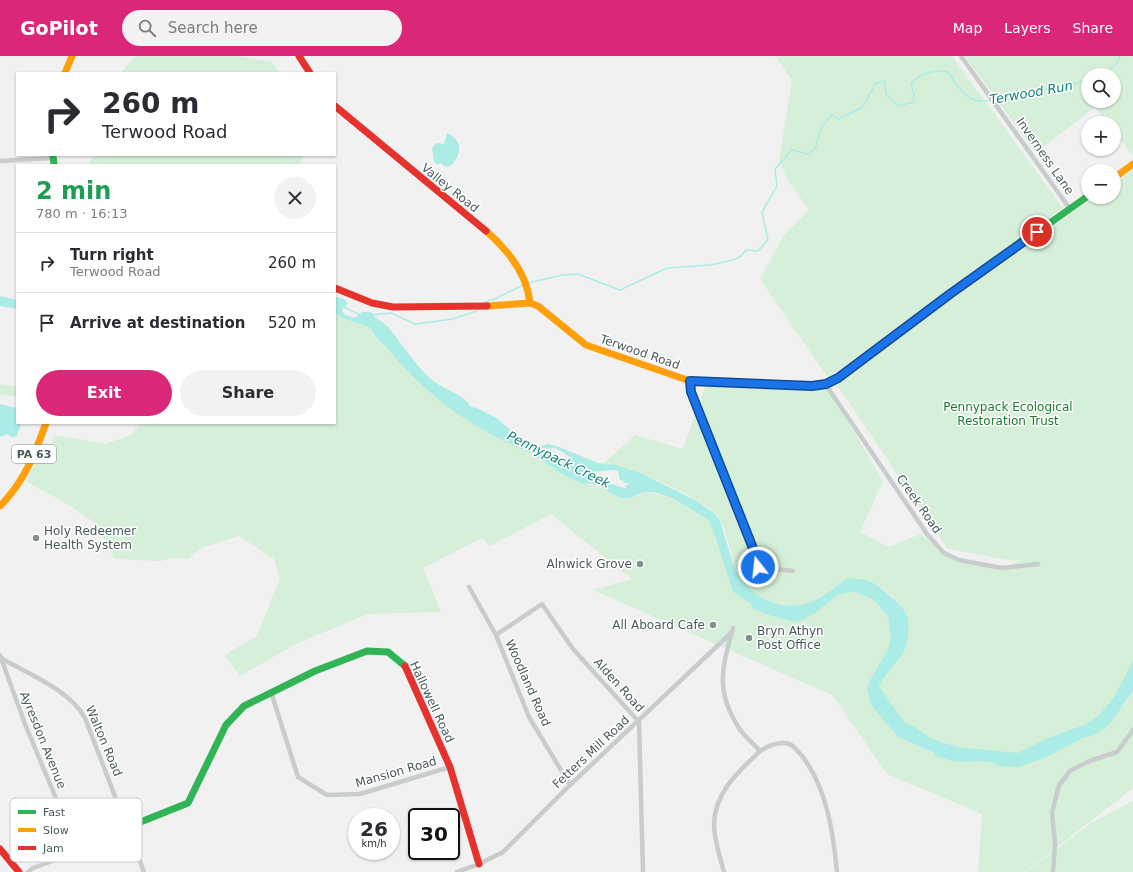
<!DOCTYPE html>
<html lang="en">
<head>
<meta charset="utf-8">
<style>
  :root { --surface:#fff; --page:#f2f2f3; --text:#2b2b33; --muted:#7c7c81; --line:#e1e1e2; --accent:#db2777 }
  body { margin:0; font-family:"DejaVu Sans",sans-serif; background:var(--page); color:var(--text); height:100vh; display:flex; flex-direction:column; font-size:15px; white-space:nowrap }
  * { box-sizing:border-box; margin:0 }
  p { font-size:13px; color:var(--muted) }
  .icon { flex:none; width:22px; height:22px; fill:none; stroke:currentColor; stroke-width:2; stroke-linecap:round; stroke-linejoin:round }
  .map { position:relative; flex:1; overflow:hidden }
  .sheet { position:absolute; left:16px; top:108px; width:320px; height:260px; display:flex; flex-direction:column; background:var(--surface); border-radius:0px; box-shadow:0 1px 3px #0004 }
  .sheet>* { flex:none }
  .top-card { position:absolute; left:16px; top:16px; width:320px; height:84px; border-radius:0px; box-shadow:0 1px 3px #0004; background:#fff; color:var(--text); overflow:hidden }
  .tools { position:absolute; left:1081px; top:12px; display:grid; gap:8px }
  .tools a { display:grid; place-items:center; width:40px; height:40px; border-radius:50%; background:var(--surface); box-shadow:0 1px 3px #0004; font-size:20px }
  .speed { position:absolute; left:348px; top:752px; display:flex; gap:8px; font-size:20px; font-weight:700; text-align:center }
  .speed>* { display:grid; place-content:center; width:52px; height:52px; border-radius:50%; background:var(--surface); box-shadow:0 1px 3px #0004; line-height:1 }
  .speed small { font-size:10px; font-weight:400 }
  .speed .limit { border:2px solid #111; border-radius:6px; background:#fff; color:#111 }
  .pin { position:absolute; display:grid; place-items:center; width:34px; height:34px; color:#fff; margin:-17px; border:2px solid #fff; border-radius:50%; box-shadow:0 1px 4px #0007 }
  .me { position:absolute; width:44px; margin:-22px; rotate:344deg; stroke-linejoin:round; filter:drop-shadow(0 0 3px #0008) }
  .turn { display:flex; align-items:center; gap:14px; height:84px; padding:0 20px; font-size:18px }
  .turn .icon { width:52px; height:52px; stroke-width:2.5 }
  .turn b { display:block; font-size:28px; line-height:34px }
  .round { display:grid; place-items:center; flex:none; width:42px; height:42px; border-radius:21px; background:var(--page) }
  .summary { display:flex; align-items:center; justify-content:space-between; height:68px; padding:0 20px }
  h1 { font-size:24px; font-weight:800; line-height:30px; color:#1e9e55 }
  .action { display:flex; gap:8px; margin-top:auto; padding:8px 20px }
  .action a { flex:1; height:46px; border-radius:24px; background:var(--accent); color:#fff; font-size:16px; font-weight:800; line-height:46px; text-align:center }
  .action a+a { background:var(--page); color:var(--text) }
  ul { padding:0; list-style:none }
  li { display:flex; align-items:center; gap:12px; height:60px; padding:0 20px; border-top:1px solid var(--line) }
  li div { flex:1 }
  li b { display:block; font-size:15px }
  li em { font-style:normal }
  header { display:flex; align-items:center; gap:24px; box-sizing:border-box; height:56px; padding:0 20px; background:var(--accent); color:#fff }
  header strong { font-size:19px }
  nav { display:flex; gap:22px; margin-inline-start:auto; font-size:14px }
  .search { width:280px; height:36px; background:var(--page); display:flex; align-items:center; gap:10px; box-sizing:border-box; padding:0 14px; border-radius:22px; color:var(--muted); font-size:15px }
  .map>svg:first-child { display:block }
</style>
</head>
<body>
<header>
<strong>GoPilot</strong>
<div class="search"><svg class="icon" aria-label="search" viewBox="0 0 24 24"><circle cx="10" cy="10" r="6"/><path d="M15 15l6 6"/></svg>Search here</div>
<nav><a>Map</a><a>Layers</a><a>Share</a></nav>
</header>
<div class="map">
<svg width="1133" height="816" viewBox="0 0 1133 816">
  <rect width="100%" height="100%" fill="#f1f1f1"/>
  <!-- green -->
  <path fill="#d6efd8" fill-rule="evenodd" d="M136 0H238L272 6 280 17H121Z
    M775 0H952L1063 152 945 235 828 322 760 223 784 179 809 154 787 123 779 105 792 24Z
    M965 0H1133V100L1114 75V67H1107L1095 51 1036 97ZM1088 19H1114V45H1088Z
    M94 99H304L299 109H88Z
    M1133 114V623L1123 651 1133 635V732L1025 816H978L982 758 887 718 832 639 593 534 632 523 551 458 490 490 482 482 423 512 441 556 368 558 300 586 240 620 225 599 257 580 280 523 274 503 239 480 201 492 189 503 171 502 161 505 114 503 97 468 62 445 27 426 41 387 51 388 54 379 105 388 131 379 141 367H335V257C346 266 359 266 371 272L373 279 457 357 587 428 605 433 614 439 637 440 646 436 668 441 704 461 709 465 715 480 733 536 750 547 756 554 778 562 798 566 837 539 845 537 856 536 870 542 878 548 888 561 891 581 888 593 869 626 867 634 870 644 873 652 898 681 922 691 946 704C921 684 881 660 879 625L896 607 904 595 908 584 907 558 891 539 873 526 848 522C837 529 826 539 814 545 783 558 751 542 735 514 731 498 728 479 720 464 706 441 630 411 603 408L635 379 683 393 707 326 826 329 883 425 860 476 888 491 921 478 952 503 1001 512 1025 503 1014 505 1002 503 948 493 837 329 951 244 1095 141H1114V128Z
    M0 328 17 331V341L0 338Z
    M1133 745V816H1026L1091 767Z"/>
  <!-- water -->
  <path fill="#acece6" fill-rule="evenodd" d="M447 77C459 83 463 93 456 103 453 108 451 110 446 111L440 107 439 109 434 106 432 92 436 87 444 88Z
    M0 240 17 244V253L0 250Z
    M335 241 344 243 348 247 342 254 345 259 355 262 362 256H371C375 263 381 264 387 270 403 288 416 312 436 327 448 335 463 338 471 351L477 352 498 363 525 387 534 391 549 388 559 391 598 407 615 409 640 417 697 445 715 458 720 465 735 514C751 542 783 558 814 545 826 539 837 529 848 522 856 523 865 523 872 526 880 530 905 552 907 559 910 571 909 585 904 595 897 608 885 617 879 630L904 666 913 670 932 683 957 691 1018 697 1048 682 1084 669 1094 663 1101 657 1114 641 1133 606V635L1109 669 1094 679 1083 682 1047 701 1018 711 999 710 993 707 982 705 957 706 937 701 934 697 922 691 898 681 873 652 870 644 867 634 869 626 888 593 891 581 888 561 878 548 870 542 856 536 845 537 837 539 814 558 798 566 778 562 755 554 750 547 733 536 715 480 709 465 704 461C687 452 667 435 646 436 639 437 632 443 623 442 612 440 604 431 593 428 589 427 585 428 581 427 567 423 547 407 535 400 520 391 503 385 489 377 449 355 418 329 389 294 382 286 374 282 371 272 359 266 346 266 335 257ZM554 392 563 396 573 404H568L570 407C558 411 545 402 536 394ZM613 414 618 415 620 424 625 425 623 427H630L625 430 627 433 600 424 591 416Z
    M0 348 17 352V367H21L17 380 12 381 7 378 0 381Z"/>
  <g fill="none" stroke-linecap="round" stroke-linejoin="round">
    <!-- stream -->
    <path stroke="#acece6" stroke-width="1.5" d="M1100 19 1116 8 1120 0
      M993 43C1025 34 1057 34 1088 24
      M528 227 562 219 578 218 620 234 667 212 710 209 733 204 741 200 746 194 758 195 768 184 762 156 777 130 775 113 792 94 808 98 815 93 821 72 832 58 838 63 862 52 876 27 885 25 886 38 899 50 913 46 914 39 911 28C921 17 933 13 948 16 958 31 969 50 990 44
      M483 248C487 244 490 245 494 243 505 238 514 233 524 229
      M344 251 360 259
      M372 259 391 257 415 268 453 263 476 255 479 252
      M537 393 567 409"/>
    <!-- street -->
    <path stroke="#c8cccd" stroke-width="4.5" d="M961 0 1070 153
      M0 105 54 102
      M690 325 693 341 758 505V511L752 527
      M826 329 927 478 944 497 959 504 1002 512 1038 508
      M758 511 793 515
      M469 531 496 579 529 661 570 729
      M733 572C722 612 715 635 739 672 744 680 753 687 760 695 768 690 779 685 789 688 795 690 798 696 802 700 827 732 833 776 837 816
      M496 579 542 548 573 593 639 666 643 816
      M0 599 1 602C28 618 70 634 85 662L144 816
      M1 602 25 668 78 795
      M271 636 298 721 327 739 360 738 450 711
      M28 816 33 812 130 777
      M457 816 479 808 503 796 570 729 731 577
      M724 816C720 801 714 784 714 768 715 736 738 716 760 695
      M1053 816 1055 788 1052 757 1059 729 1071 714 1092 704 1117 696 1133 674"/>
    <!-- fast -->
    <path stroke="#30b455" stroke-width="7" d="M53 99 54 109
      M812 329H820L838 322 950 238 1088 140
      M128 771 188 747 226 669 244 650 315 615 367 595 388 596 405 610"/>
    <!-- slow -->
    <path stroke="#ff9f0a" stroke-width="7" d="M65 17 72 0
      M1114 122 1133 108
      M486 175C508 194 527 217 530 247
      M487 250 530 247 538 250 586 289 693 326 812 329
      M0 450C24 426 35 398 46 367"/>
    <!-- jam -->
    <path stroke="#e5322d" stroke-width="7" d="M299 0 310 17
      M335 50 486 175
      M335 232 372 247 393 251 487 250
      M405 610 450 711 479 808
      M0 793 19 816"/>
  </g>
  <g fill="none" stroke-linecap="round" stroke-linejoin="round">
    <!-- route casing -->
    <g stroke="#114b97" stroke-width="10">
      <path id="route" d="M758 511V505L691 336 690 325 812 330 826 328 838 322 950 238 1037 176"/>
    </g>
    <!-- route -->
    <use href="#route" stroke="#1a73e8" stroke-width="7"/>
  </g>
  <!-- markers -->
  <g fill="#838f91" stroke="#fff" stroke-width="1.5">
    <circle cx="36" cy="482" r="4"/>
    <circle cx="640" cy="508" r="4"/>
    <circle cx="713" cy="569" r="4"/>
    <circle cx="749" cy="582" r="4"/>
  </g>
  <g text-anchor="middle" stroke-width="3" stroke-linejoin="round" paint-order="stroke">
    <!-- shield labels -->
    <rect fill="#fff" stroke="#7f8c8e" stroke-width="1" x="12" y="389" width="44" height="18" rx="3"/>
    <g font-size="11" font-weight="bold" fill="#485a5d">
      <text x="34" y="402">PA 63</text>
    </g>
    <!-- street labels -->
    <g font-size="12" fill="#485a5d" stroke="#fff">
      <text transform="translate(1045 100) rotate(55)" y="4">Inverness Lane</text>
      <text transform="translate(450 132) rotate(39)" y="4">Valley Road</text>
      <text transform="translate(640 296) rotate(19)" y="4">Terwood Road</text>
      <text transform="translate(919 448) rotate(55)" y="4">Creek Road</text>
      <text transform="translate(528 627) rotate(66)" y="4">Woodland Road</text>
      <text transform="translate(619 629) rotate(48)" y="4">Alden Road</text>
      <text transform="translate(432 646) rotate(65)" y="4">Hallowell Road</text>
      <text transform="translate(43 684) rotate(68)" y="4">Ayresdon Avenue</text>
      <text transform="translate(104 685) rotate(67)" y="4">Walton Road</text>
      <text transform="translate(591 696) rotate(-43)" y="4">Fetters Mill Road</text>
      <text transform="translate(396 716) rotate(-16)" y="4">Mansion Road</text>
    </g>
    <!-- park labels -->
    <g font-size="12" fill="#1a7e2d" stroke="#fff">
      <text x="1008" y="355">Pennypack Ecological<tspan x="1008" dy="14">Restoration Trust</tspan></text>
    </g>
    <!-- poi labels -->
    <g font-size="12" fill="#485a5d" stroke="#fff" text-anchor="start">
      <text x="44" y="479">Holy Redeemer<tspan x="44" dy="14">Health System</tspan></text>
      <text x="632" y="512" text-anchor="end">Alnwick Grove</text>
      <text x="705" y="573" text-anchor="end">All Aboard Cafe</text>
      <text x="757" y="579">Bryn Athyn<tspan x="757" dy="14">Post Office</tspan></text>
    </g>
    <!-- water labels -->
    <g font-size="13" font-style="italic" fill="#108277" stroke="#fff">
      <text transform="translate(1031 36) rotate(-10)" y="5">Terwood Run</text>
      <text transform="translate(559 403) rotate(26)" y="5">Pennypack Creek</text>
    </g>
  </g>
  <!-- legend -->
  <rect x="10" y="742" width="132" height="64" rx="6" fill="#fff" stroke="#c8cece" stroke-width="1"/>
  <rect x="18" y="754" width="18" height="4" fill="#30b455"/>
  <rect x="18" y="772" width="18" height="4" fill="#ff9f0a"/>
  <rect x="18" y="790" width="18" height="4" fill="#e5322d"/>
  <g font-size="11" fill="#485a5d">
    <text x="43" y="760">Fast</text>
    <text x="43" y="778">Slow</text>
    <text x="43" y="796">Jam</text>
  </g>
</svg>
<div class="tools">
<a><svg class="icon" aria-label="search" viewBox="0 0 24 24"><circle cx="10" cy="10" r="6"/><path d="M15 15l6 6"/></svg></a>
<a>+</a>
<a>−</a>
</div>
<div class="speed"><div>26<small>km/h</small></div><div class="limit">30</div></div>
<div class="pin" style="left:1037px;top:176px;background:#d93025"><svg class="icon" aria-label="arrive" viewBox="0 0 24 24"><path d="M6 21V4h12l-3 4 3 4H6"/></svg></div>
<svg class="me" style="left:758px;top:511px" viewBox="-20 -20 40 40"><circle r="17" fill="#1a73e8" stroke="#fff" stroke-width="3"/><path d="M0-11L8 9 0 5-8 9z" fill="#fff"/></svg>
<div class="top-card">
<div class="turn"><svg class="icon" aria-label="right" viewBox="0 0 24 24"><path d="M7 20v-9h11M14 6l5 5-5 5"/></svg><div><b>260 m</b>Terwood Road</div></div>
</div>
<section class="sheet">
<div class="summary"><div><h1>2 min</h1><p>780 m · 16:13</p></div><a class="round"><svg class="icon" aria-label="close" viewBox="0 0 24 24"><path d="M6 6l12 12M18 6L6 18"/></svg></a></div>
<ul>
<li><svg class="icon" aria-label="right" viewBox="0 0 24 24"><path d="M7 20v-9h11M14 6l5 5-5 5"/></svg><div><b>Turn right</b><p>Terwood Road</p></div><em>260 m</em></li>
<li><svg class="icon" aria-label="arrive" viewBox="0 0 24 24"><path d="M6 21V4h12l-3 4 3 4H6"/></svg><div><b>Arrive at destination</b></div><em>520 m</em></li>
</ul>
<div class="action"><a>Exit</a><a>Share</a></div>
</section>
</div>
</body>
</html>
